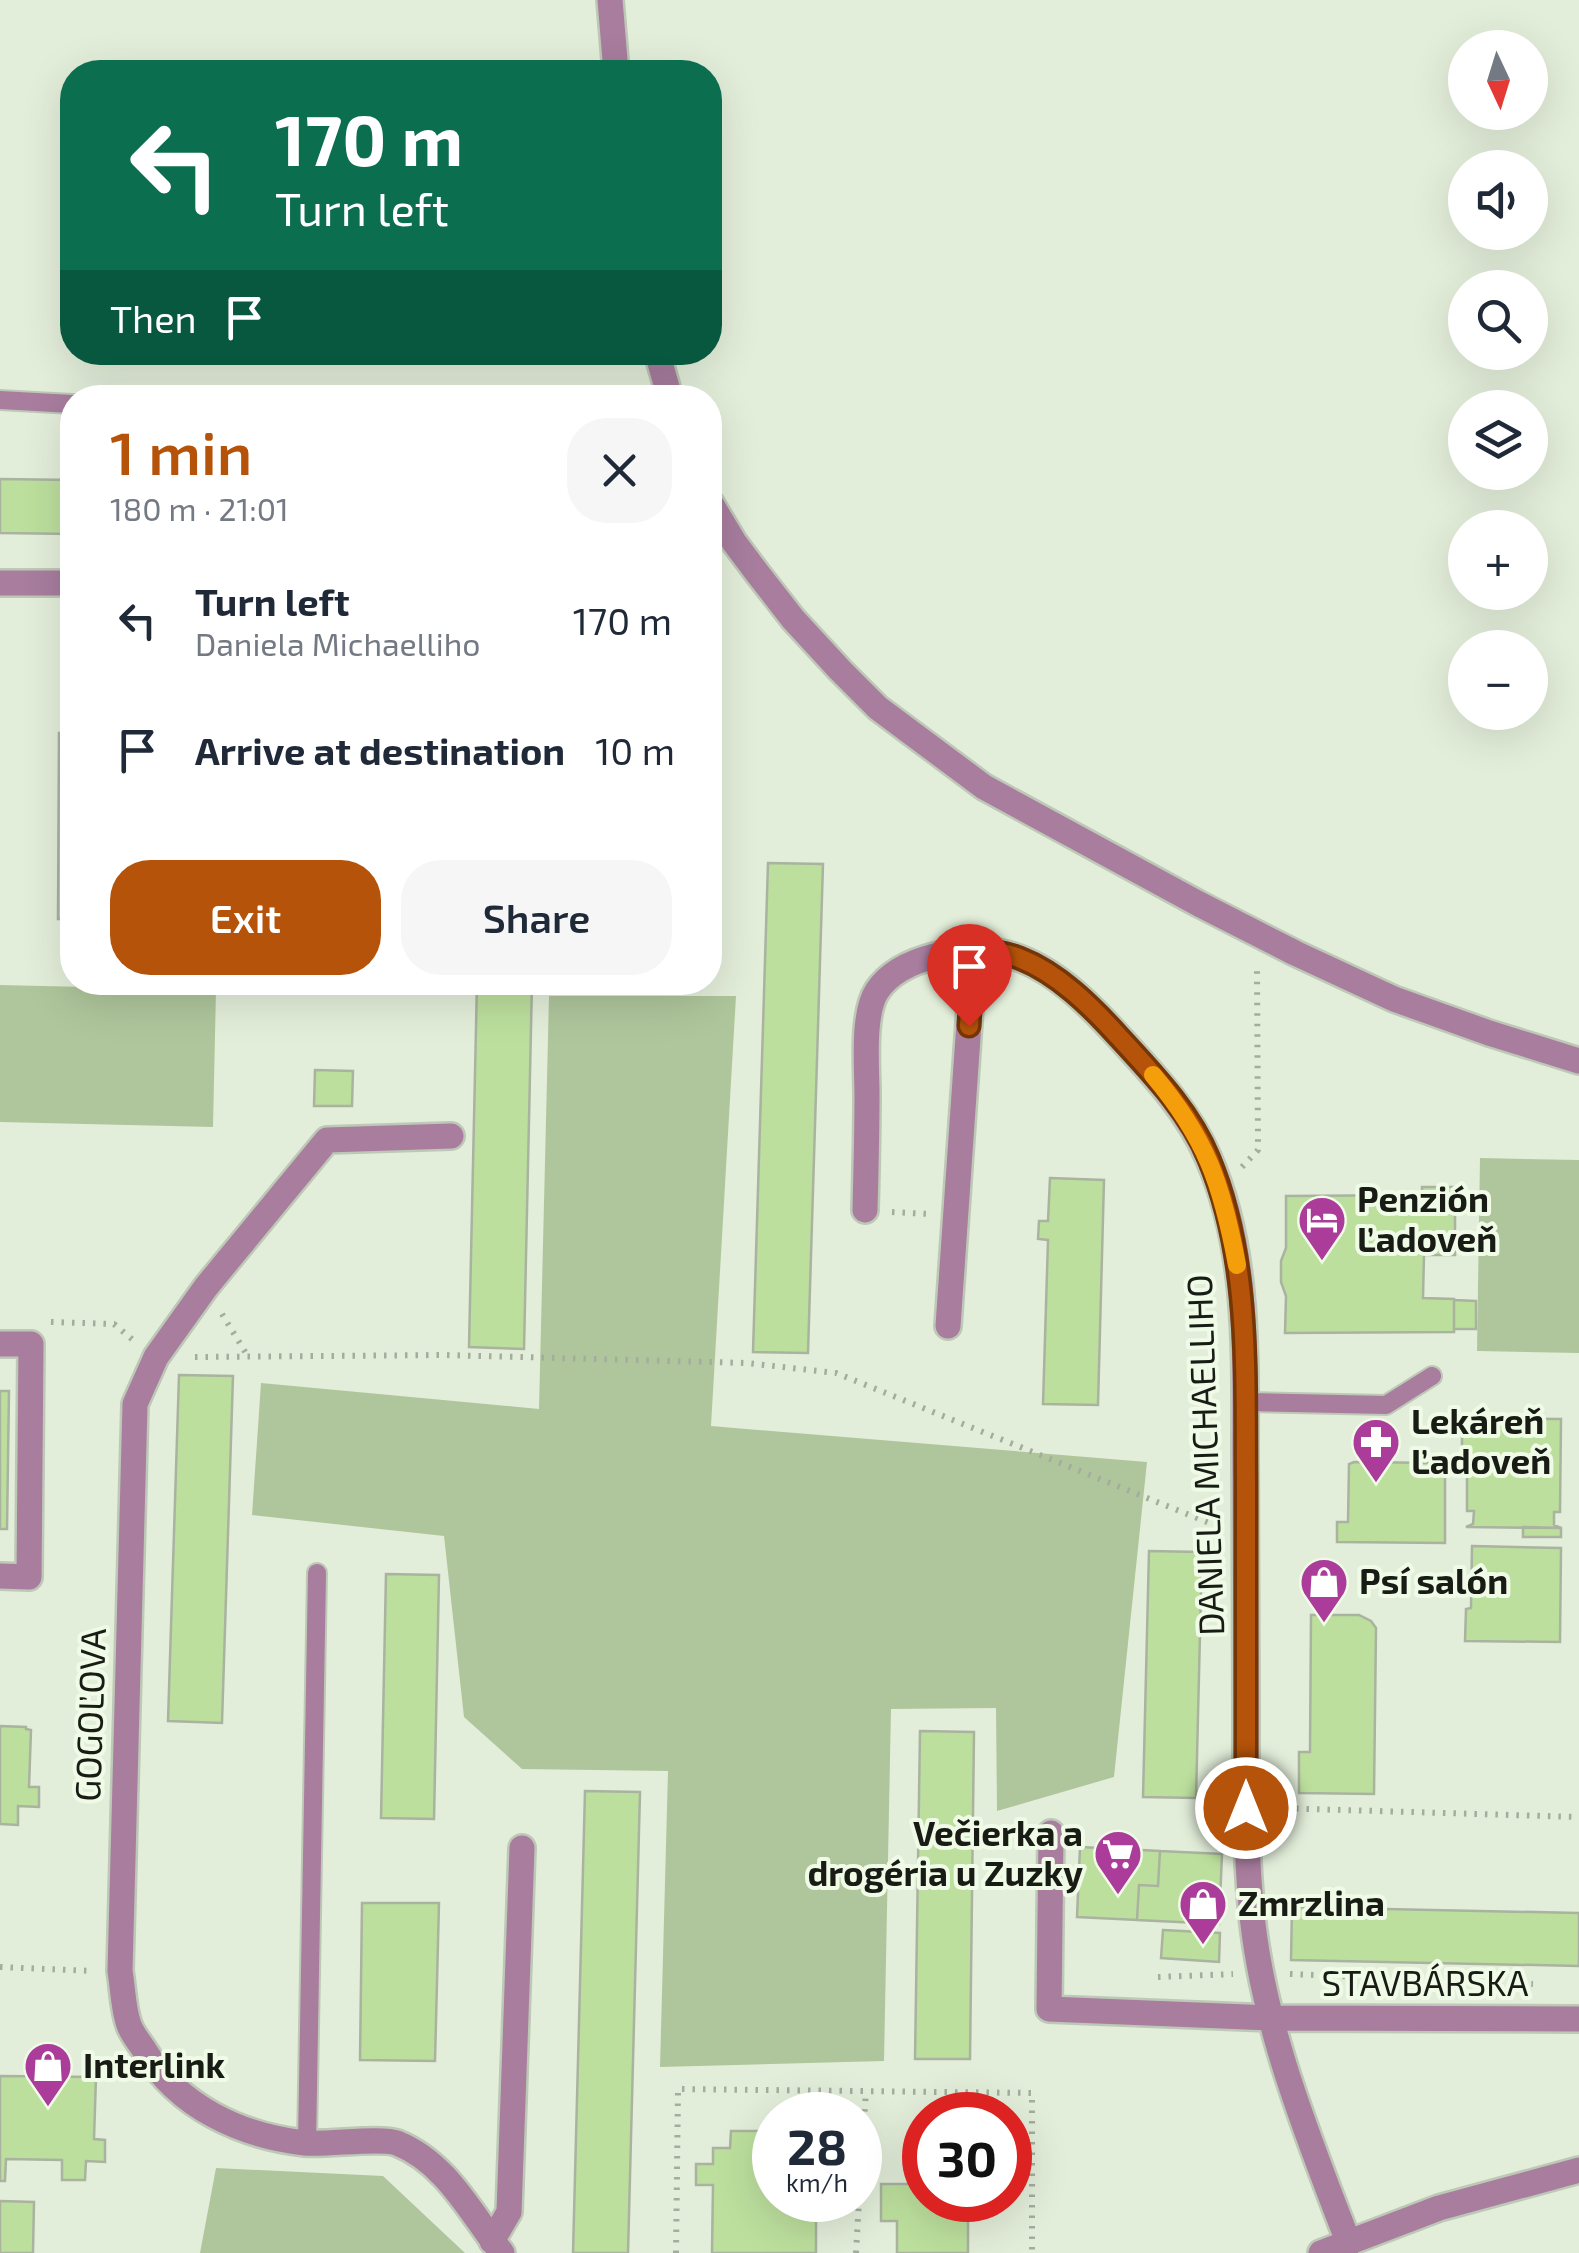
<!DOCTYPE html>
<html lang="en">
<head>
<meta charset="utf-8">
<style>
  :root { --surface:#fff; --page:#f6f6f7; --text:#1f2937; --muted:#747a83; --accent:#b45309 }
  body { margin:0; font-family:"Exo 2",sans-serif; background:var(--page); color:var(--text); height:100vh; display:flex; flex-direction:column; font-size:38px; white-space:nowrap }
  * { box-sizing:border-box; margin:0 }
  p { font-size:32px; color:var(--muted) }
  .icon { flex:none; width:55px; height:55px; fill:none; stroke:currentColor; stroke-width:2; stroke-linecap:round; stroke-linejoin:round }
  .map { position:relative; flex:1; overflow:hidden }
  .panel { position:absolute; left:60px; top:385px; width:662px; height:610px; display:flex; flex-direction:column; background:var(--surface); border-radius:40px; box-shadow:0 10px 40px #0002 }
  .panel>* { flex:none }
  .banner { position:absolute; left:60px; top:60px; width:662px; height:305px; border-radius:40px; box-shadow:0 10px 40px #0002; background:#0b6e4f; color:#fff; overflow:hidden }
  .needle { width:65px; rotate:176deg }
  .controls { position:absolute; left:1448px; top:30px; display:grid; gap:20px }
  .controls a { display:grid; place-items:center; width:100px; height:100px; border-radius:50%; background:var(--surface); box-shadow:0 10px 40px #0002; font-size:50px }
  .speed { position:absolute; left:752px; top:2092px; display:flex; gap:20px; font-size:50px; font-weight:700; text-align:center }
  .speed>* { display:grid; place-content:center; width:130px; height:130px; border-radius:50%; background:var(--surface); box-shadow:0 10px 40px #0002; line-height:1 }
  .speed small { font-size:25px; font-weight:400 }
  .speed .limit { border:15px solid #d22; background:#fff; color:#111 }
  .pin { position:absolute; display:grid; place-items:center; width:85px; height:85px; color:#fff; margin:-102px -42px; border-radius:50% 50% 50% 0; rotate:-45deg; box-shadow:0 0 10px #0007 }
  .pin .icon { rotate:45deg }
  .me { position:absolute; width:110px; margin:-55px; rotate:0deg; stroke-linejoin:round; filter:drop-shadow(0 0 8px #0008) }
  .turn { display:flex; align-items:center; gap:35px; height:210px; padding:0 50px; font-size:45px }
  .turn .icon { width:130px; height:130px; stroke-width:2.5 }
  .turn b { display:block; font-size:70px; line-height:85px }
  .then { display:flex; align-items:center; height:95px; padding:0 50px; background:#0003; gap:20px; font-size:38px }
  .round { display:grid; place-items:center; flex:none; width:105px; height:105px; border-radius:40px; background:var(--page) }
  .head { display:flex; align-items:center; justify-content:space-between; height:170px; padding:0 50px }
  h1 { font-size:60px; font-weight:600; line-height:75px; color:var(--accent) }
  .button { display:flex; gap:20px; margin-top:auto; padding:20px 50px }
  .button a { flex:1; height:115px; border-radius:40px; background:var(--accent); color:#fff; font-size:40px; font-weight:600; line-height:115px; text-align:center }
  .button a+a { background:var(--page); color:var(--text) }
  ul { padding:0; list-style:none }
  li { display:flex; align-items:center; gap:30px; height:130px; padding:0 50px }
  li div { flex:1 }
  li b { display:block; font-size:38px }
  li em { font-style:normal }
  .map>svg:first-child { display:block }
</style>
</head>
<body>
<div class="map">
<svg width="1579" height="2253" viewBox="0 0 1579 2253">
  <rect width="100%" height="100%" fill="#e3eeda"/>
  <!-- green -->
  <path fill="#afc69c" d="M0 985 216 990 213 1127 0 1122Z
    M549 996H736L711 1426 1147 1462 1114 1777 997 1811 996 1708 891 1709 884 2061 660 2067 668 1771 522 1769 464 1717 444 1536 252 1515 261 1383 539 1409Z
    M1480 1158 1579 1160V1353L1477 1351Z
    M216 2168 383 2176 465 2253H200Z"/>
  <!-- building -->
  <path fill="#bcdf9d" stroke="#a9b3a0" stroke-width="2.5" d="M0 479 72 480V534L0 533Z
    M59 733H72V919H58Z
    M768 863 823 864 808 1353 753 1352Z
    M477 982H532L524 1349 469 1347Z
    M315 1070 353 1071 352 1106H314Z
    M1050 1178 1104 1180 1098 1405 1043 1404 1048 1240 1038 1239 1039 1221H1048Z
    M1422 1187H1455V1255H1424L1423 1298 1454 1299V1332L1285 1333 1286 1296 1281 1282V1261L1286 1248V1196L1422 1195Z
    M1454 1300 1476 1301V1329H1454Z
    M179 1375 233 1376 222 1723 168 1721Z
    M0 1391H9L7 1529H0Z
    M1462 1418 1561 1419 1560 1512H1554V1525L1561 1528 1466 1527 1473 1524 1474 1511H1467V1453H1462Z
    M1354 1462 1441 1463 1445 1465V1543L1337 1542V1522H1348L1349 1464Z
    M1523 1527 1561 1528V1537H1523Z
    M1472 1546 1561 1548 1560 1642 1465 1641 1466 1609 1471 1608Z
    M1149 1551 1202 1552 1196 1798 1143 1797Z
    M386 1574 439 1575 434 1819 381 1818Z
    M1311 1615H1359L1371 1621 1376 1628 1374 1794 1299 1793V1752H1310Z
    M0 1726 26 1727V1729L31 1730 29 1787H39V1807L18 1806V1825L0 1824Z
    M920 1731 974 1732 970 2059H915Z
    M585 1791 640 1792 628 2253H573Z
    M1080 1847 1160 1851 1158 1886 1139 1885 1137 1920 1077 1917Z
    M1160 1851 1222 1854 1219 1924 1137 1920 1139 1885 1158 1886Z
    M362 1903H439L435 2061 360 2060Z
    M1292 1907 1579 1913V1966L1291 1960Z
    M1163 1930 1220 1933 1219 1962 1161 1958Z
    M0 2076 96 2077 94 2139 105 2140V2162L86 2161 85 2180H62V2160L6 2159 5 2181H0Z
    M731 2131H775V2200H800L799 2217H816V2253H712L713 2185H696V2164H713V2148H730Z
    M881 2184H925V2200L927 2201H968V2253H897V2221H881Z
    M0 2201 34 2202 33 2253H0Z"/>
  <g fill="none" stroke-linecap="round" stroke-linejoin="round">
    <!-- service casing -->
    <g stroke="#bec8b7" stroke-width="22">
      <path id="service" d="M0 400 72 404
        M1245 1402 1386 1405 1432 1376
        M307 2143 317 1573"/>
    </g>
    <!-- minor casing -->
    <g stroke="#bec8b7" stroke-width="30">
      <path id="minor" d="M610 0 616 72
        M657 352 670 398
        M710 502 734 542 758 574 793 619 840 670 878 708 984 787 1199 904 1295 953 1394 999 1489 1033 1579 1061
        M0 583H72
        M451 1136 327 1140 206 1287 156 1357 135 1404 120 1971C123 1988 123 2009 129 2025 132 2034 140 2043 145 2051 179 2107 241 2136 305 2143 328 2145 380 2137 397 2143 447 2163 471 2214 502 2253
        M865 1210C866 1172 867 1133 867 1095 867 1067 862 1014 877 991 900 956 968 944 1006 954 1051 965 1089 1004 1119 1037 1152 1073 1188 1111 1208 1157 1249 1250 1245 1355 1245 1453 1246 1539 1246 1625 1246 1710 1246 1775 1245 1840 1251 1905 1261 2022 1307 2134 1349 2244
        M948 1326 974 950
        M0 1344H31L29 1577 0 1576
        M1051 1833 1049 2009 1271 2018 1579 2019
        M492 2241 509 2212 522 1848
        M1321 2253 1439 2208 1579 2170"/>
    </g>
    <!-- path -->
    <path stroke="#a4ad9d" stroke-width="6" stroke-dasharray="2.5 8" stroke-linecap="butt" d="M1242 1167 1258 1150 1257 966
      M892 1212 929 1214
      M222 1314 247 1355
      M51 1322 114 1324 133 1340
      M195 1357 444 1355 747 1363 836 1373 1217 1526
      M1275 1808 1579 1817
      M0 1967 94 1971
      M1290 1974 1533 1984
      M1158 1977 1233 1974
      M860 2185 866 2091
      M676 2253 678 2089 1032 2093V2253
      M856 2253 859 2200"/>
    <!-- service -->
    <use href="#service" stroke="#a87d9e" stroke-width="18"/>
    <!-- minor -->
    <use href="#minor" stroke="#a87d9e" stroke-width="25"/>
  </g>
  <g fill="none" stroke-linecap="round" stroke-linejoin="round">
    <!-- route casing -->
    <g stroke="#753606" stroke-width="25">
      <path id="route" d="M969 1026 974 950C990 951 1005 952 1019 958 1058 973 1092 1007 1119 1037 1153 1074 1190 1112 1209 1159 1251 1261 1245 1374 1246 1481 1246 1590 1246 1699 1246 1808"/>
    </g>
    <!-- route -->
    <use href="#route" stroke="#b45309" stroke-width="18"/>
    <!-- slow -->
    <path stroke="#f59e0b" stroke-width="18" d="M1153 1075C1206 1138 1222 1184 1237 1265"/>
  </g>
  <!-- icons -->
  <defs>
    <g id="hotel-pin" transform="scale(2.5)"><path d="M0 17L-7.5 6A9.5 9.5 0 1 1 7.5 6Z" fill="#ac3c99" stroke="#f0fbe7"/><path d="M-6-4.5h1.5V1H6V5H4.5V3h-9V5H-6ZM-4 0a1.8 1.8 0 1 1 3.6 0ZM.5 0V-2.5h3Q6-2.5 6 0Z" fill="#fff"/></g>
    <g id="pharmacy-pin" transform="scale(2.5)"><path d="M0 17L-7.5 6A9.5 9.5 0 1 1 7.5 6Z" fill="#ac3c99" stroke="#f0fbe7"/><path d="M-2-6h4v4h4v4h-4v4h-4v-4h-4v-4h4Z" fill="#fff"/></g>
    <g id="shop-pin" transform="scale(2.5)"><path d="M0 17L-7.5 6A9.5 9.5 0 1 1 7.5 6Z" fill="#ac3c99" stroke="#f0fbe7"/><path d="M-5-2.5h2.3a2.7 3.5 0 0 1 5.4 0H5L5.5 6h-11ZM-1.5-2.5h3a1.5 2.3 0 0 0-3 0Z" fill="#fff"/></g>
    <g id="supermarket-pin" transform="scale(2.5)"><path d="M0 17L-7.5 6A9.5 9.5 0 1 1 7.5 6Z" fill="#ac3c99" stroke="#f0fbe7"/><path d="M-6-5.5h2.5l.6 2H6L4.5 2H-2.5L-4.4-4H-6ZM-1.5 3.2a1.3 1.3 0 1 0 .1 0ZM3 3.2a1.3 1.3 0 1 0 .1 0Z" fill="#fff"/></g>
  </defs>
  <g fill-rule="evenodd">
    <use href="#hotel-pin" x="1322" y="1220"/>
    <use href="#pharmacy-pin" x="1376" y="1442"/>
    <use href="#shop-pin" x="1324" y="1582"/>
    <use href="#supermarket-pin" x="1118" y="1854"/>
    <use href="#shop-pin" x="1203" y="1904"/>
    <use href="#shop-pin" x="48" y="2066"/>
  </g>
  <g text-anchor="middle" stroke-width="8" stroke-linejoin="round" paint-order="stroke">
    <!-- poi labels -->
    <g font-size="35" font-weight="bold" fill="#181c15" stroke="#f0fbe7" text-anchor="start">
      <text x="1357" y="1212">Penzión<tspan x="1357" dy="40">Ľadoveň</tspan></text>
      <text x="1411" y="1434">Lekáreň<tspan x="1411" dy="40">Ľadoveň</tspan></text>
      <text x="1359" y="1594">Psí salón</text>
      <text x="1083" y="1846" text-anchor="end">Večierka a<tspan x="1083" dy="40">drogéria u Zuzky</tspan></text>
      <text x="1238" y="1916">Zmrzlina</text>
      <text x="83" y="2078">Interlink</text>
    </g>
    <!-- street labels -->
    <g font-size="35" fill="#181c15" stroke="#f0fbe7">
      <text transform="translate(1206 1455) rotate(-92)" y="12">DANIELA MICHAELLIHO</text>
      <text transform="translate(91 1715) rotate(-88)" y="12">GOGOĽOVA</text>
      <text x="1425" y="1996">STAVBÁRSKA</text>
    </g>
  </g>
</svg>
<div class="controls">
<a><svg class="needle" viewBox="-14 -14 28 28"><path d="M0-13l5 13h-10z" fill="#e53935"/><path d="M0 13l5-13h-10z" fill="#747a83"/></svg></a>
<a><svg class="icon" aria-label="sound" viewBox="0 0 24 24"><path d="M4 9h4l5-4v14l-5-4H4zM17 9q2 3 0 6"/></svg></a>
<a><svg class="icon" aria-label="search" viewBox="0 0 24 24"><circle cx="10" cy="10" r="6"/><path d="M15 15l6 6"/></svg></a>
<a><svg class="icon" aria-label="layers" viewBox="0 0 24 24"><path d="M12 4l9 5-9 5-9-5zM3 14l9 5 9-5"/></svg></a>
<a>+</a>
<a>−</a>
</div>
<div class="speed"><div>28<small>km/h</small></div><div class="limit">30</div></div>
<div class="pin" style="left:969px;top:1026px;background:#d93025"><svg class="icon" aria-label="arrive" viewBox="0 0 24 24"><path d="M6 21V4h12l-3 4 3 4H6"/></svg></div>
<svg class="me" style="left:1246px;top:1808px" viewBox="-20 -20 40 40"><circle r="17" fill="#b45309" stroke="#fff" stroke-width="3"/><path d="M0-11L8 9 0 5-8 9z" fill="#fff"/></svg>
<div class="banner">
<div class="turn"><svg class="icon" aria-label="left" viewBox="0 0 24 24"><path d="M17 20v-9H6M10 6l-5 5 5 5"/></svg><div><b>170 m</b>Turn left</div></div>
<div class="then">Then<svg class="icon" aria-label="arrive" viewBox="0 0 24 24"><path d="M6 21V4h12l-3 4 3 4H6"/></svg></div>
</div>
<section class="panel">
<div class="head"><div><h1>1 min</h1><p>180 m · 21:01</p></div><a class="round"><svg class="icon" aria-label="close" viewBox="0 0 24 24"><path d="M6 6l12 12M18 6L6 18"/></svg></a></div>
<ul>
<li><svg class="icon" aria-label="left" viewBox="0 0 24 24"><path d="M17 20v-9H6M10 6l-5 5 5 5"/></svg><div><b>Turn left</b><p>Daniela Michaelliho</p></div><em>170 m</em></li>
<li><svg class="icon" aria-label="arrive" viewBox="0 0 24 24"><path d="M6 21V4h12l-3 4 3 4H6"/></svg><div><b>Arrive at destination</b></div><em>10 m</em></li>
</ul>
<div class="button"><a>Exit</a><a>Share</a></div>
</section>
</div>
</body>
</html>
